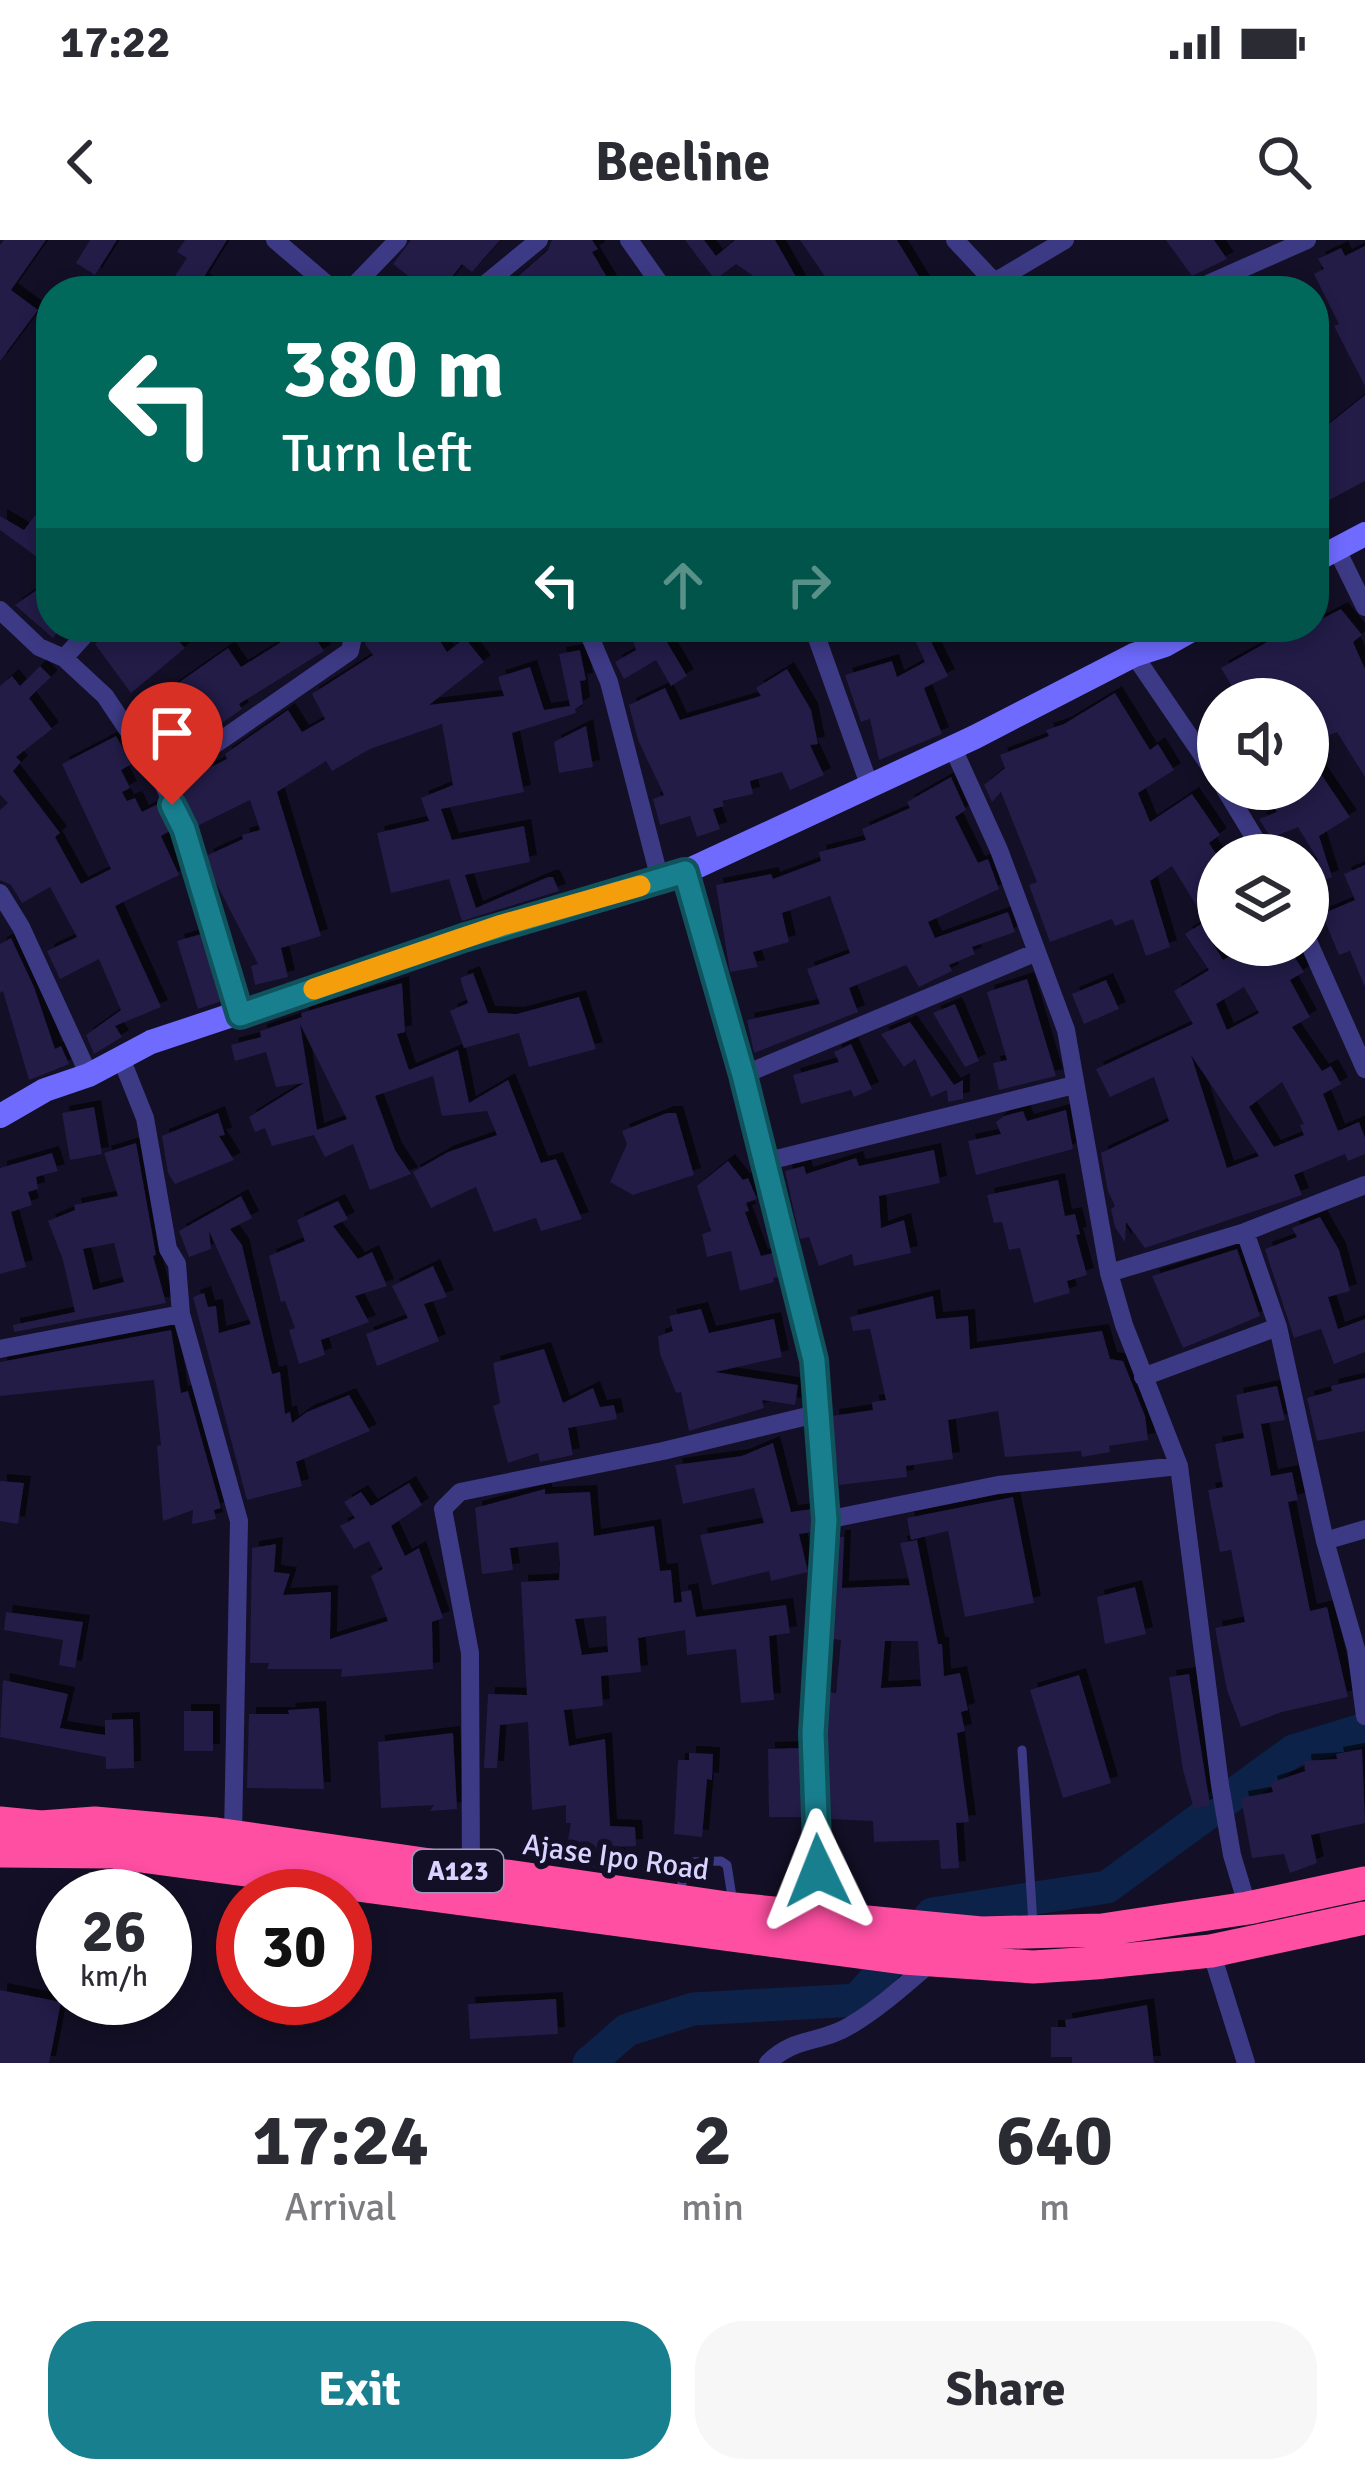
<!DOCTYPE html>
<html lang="en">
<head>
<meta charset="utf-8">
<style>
  :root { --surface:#fff; --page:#f7f7f7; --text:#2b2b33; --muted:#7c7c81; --accent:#187f8f }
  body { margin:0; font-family:Signika,sans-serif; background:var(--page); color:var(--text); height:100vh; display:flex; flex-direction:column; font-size:45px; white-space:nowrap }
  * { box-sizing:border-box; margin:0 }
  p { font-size:39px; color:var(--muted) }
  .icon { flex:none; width:66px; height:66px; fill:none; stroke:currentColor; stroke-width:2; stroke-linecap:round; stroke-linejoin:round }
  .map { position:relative; height:1823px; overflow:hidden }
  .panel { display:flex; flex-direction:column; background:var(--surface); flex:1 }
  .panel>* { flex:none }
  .banner { position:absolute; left:36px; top:36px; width:1293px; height:366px; border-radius:48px; box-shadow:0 6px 18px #0003; background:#00695c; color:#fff; overflow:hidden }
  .fabs { position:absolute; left:1197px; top:438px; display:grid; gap:24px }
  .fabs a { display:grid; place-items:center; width:132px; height:132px; border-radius:50%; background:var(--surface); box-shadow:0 6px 18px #0003; font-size:60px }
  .speed { position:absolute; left:36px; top:1629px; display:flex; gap:24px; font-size:60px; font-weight:700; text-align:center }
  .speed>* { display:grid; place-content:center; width:156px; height:156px; border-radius:50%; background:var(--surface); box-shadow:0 6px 18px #0003; line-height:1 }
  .speed small { font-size:30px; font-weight:400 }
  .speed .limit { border:18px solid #d22; background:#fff; color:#111 }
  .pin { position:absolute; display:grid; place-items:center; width:102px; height:102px; color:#fff; margin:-123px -51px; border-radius:50% 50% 50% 0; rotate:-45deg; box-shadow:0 0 12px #0007 }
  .pin .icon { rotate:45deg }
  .me { position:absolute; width:132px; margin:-66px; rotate:358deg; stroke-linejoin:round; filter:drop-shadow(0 0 9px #0008) }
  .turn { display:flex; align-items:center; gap:42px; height:252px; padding:0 48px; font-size:54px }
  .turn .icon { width:156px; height:156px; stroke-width:2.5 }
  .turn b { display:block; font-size:84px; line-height:102px }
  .lanes { display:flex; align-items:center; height:114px; padding:0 48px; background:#0003; justify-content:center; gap:60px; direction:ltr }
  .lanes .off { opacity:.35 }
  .eta { display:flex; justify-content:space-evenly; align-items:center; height:204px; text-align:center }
  .eta b { font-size:72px; font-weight:700; line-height:84px }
  .action { display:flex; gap:24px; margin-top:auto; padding:24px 48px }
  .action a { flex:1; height:138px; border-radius:48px; background:var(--accent); color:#fff; font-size:48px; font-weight:700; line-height:138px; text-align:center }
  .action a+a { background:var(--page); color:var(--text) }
  .status { display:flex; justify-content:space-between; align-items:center; height:84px; padding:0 60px; background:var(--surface); direction:ltr }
  .status svg { height:33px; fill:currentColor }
  header { display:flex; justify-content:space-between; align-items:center; height:156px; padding:0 48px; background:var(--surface); font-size:54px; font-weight:700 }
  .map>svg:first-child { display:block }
</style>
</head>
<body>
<div class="status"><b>17:22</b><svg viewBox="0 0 49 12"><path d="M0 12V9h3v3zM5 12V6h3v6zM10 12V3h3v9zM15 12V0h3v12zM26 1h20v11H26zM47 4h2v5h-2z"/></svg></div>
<header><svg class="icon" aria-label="back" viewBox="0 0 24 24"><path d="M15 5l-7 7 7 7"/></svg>Beeline<svg class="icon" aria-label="search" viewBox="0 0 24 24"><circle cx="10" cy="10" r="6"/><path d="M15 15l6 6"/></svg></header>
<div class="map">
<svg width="1365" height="1823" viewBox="0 0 1365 1823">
  <defs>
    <filter id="shadow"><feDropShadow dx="7" dy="-7" stdDeviation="0" flood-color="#0009"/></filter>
  </defs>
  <rect width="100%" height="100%" fill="#130f26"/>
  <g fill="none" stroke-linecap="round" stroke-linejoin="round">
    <!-- river -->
    <path stroke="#0c2248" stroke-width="33" d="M589 1823 627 1790 693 1769 857 1760 932 1674 1107 1647 1293 1511 1365 1489"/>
  </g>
  <!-- building -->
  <path fill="#241b47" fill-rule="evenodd" filter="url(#shadow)" d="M4 0H46L11 50 38 70 0 121V5Z
    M90 0H117L95 35 76 23Z
    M185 0H227L202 40 219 51H165L187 18 177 12Z
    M411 0H500L472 32 462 24 441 51H427L393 24Z
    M552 0H592L598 9 592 12 615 51H501L548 10Z
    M685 0H704L716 16 735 0H775L804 51H767L762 42 736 24 715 40Z
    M800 0H897L928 51H835Z
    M1166 0H1214L1227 19 1192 36Z
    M1365 6V146L1334 86 1339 84 1314 34 1324 29 1318 19 1341 8 1345 16Z
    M1365 155V241L1314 268V196Z
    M40 269 51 277V297L37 317 0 290V276L24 290Z
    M51 340V387H61L53 398 15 365Z
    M1341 369 1362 395 1353 402 1365 429V537L1337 492 1324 497 1308 459H1214L1233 448 1221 428 1269 401 1314 387V383Z
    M116 387H189L177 399 185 408 131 453 95 404Z
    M305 387H308L324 411 239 464 242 469 173 517 134 474 228 408 241 427Z
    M368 387H431L447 412 465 398 484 422 429 465 504 456 498 437 530 427 544 470 570 466 559 414 580 410 586 440 580 441 583 464 575 469 576 473 512 493 524 552 441 569 452 600 524 586 530 622 465 635 476 668 548 637H553L559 651 462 681 449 639 391 653 377 593 429 581 421 558 453 545 442 484 370 509 332 531 326 521 277 552 321 696 281 708 288 737 255 745 251 726 258 724 212 635 206 616 243 599 242 595 260 590 250 560 197 586 181 549 191 537 227 519 225 514 288 470 302 492 325 479 312 454 373 415 365 404Z
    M629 387H658L687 436 671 446 656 420 624 439 615 422 636 410Z
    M925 389 948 436 924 448 942 494 879 520 870 479 861 482 845 435 892 421 897 437 925 422 913 395Z
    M40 426 51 437 29 458 52 489 16 517 21 522 13 531 60 593 55 597 81 644 111 629 62 524 116 496 132 524 121 530 130 548 122 552 127 561 135 558 142 572 158 564 170 591 161 596 179 635 115 666 161 767 115 786 122 797 94 814 86 795 121 770 99 719 60 739 47 711 77 697 50 647 22 663 11 645 0 640V570L8 563 0 555V446L12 436 20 446Z
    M787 429 811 470 818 504 810 505 824 535 790 550 782 532 750 541 753 554 722 561 724 566 713 569 720 589 697 597 690 576 660 585 653 559 664 555 638 500 629 465 665 448 680 480 761 456 756 448Z
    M1115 453 1150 510 1158 504 1174 530 1138 553 1150 582 1192 554 1220 595 1209 603 1218 617V674L1206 681 1172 626 1150 641 1170 707 1146 716 1133 679 1115 686 1112 679 1050 702 1029 645 1037 642 1001 552 992 562 984 545 1005 528 1000 515 1049 496 1046 490 1064 484Z
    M586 486 593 527 559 533 554 502Z
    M1308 515 1350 577 1319 596 1332 637 1308 646V623L1318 620 1298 587 1271 598 1259 579 1277 572 1262 549H1308Z
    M951 537 966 570 955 577 978 623 988 619 999 649 928 682 935 698 1008 672 1015 692 972 707 975 714 949 725 952 731 919 747 906 725 849 748 858 772 754 813 747 780 820 764 807 729 850 713 830 656 782 673 789 702 753 712 758 727 730 732 716 645 771 634 773 639 821 621 819 612 866 600 862 589 910 568 907 562Z
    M1365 625V745H1364L1350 711 1339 715 1322 674 1355 660 1344 634Z
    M1201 684 1223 720 1248 705H1287L1304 732 1290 740 1310 777 1292 787 1322 831 1331 826 1341 844 1323 854 1338 891 1359 882 1365 898V914L1348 921 1345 914 1294 935 1302 955 1145 1008 1126 982 1125 1002 1115 987 1111 969 1115 966 1108 951 1101 913 1169 881 1154 837 1110 857 1096 829 1193 784 1174 751 1209 730 1185 694ZM1244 747 1259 773 1227 790 1216 764ZM1191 815 1259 916 1227 928ZM1282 842 1304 884 1300 885 1304 895 1274 907 1249 867Z
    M201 694 222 761 198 769 177 701Z
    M11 698 34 747 55 809 61 806 69 824 29 840 3 751 0 753V704Z
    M473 733 488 773 517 774 579 757 596 809 529 827 519 793 464 808 450 771 468 763 460 738Z
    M1027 739 1056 836 999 850 993 823 1007 820 987 752Z
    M1106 740 1119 769 1084 784 1072 754Z
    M402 743 405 792 397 794 409 830 458 810 469 863 508 840 541 923 556 919 582 979 541 991 536 978 494 992 476 947 431 968 413 932 448 912 497 895 487 871 442 876 433 836 375 856 395 910 411 934 370 950 353 904 325 917 314 895 272 906 265 888 255 892 249 877 304 843 276 847 266 812 235 821 231 805 261 797 260 791 302 777 301 773ZM300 784 347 879 317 890 309 840Z
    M955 764 979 821 965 827 933 773Z
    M910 782 954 845 963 840V859L948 862 947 850 931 857 915 819 904 827 881 794Z
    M851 804 872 849 854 857 851 850 801 864 793 835 839 822 834 812Z
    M94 867 102 914 70 920 62 873Z
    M1066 870 1073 909 976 935 968 901 1001 894 996 882 1004 876 1023 871 1027 881Z
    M218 873 225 895 219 896 234 920 175 944 168 933 162 896Z
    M667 873H676L694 935 633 955 610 942 627 904 622 891Z
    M136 903 156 1015 153 1016 166 1063 14 1092 13 1085 75 1072 63 1020 48 981 75 970 74 965 118 956 104 913ZM114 1003 124 1042 93 1050 83 1009Z
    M934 910 940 943 879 956 881 988 904 980 911 1013 854 1026 852 1014 819 1026 809 997 800 999 785 931 804 926 806 934 856 918 859 926Z
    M52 913 58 931 36 937 38 949 28 952 32 965 11 972 26 1027 0 1034V928Z
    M728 921 743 940 748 938 757 959 746 963 749 971 745 972 761 1016 773 1013 779 1037 773 1038 774 1042 740 1051 731 1011 707 1017 702 994 711 991 697 946Z
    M1058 940 1065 976 1075 974 1080 994 1076 995 1087 1035 1067 1041 1070 1053 1034 1063 1020 1008 1009 1010 1002 982 994 983 987 955Z
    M241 956 252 978 230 989 242 1005 272 1134 280 1132 285 1174 290 1172 292 1183 307 1172 349 1155 370 1191 296 1222 302 1246 247 1260 193 1057 204 1053 208 1067 216 1066 219 1093 251 1084 209 991 211 1009 189 1017 179 991Z
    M338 961 348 979 333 986 358 1019 372 1012 387 1046 355 1056 369 1082 321 1100 325 1115 299 1124 289 1090 295 1088 285 1061 281 1062 269 1016 305 1001 297 980Z
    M1320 977 1339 1010 1350 1051 1328 1057 1338 1089 1365 1079V1112L1334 1124 1321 1089 1294 1098 1265 1009 1297 997 1292 988Z
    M1237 1009 1260 1076 1183 1108 1152 1036Z
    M433 1026 447 1057 424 1064 439 1101 377 1126 366 1094 408 1078 392 1046Z
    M933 1056 936 1079 968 1076 970 1109 1102 1091 1110 1119 1123 1121 1145 1176 1148 1200 1109 1206 1110 1212 1082 1217 1081 1211 1005 1217 998 1171 948 1180 953 1219 906 1226 907 1237 839 1245 832 1176 873 1170 872 1162 886 1160 870 1089 853 1091 850 1077Z
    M701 1069 709 1093 774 1079 782 1117 715 1132 798 1145 795 1165 762 1160 764 1168 689 1191 681 1152 676 1153 660 1114 658 1096 673 1091 669 1076Z
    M171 1090 181 1153 188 1151 221 1268 214 1270 216 1279 192 1284 193 1270 163 1281 157 1206 161 1205 154 1140 0 1156V1122Z
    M544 1109 563 1163 593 1148 600 1167 614 1165 617 1179 568 1188 573 1215 540 1222 538 1213 508 1223 493 1166 500 1163 493 1123Z
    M1365 1138V1191L1317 1201 1307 1158 1332 1151 1331 1146Z
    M1277 1146 1285 1180 1261 1184 1271 1236 1292 1232 1298 1260 1288 1262 1310 1371 1327 1367 1348 1457 1282 1472 1241 1487 1227 1450 1215 1388 1245 1382 1231 1310 1220 1312 1208 1250 1223 1247 1215 1204 1244 1198 1236 1155Z
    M773 1203 791 1272 812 1269V1292L799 1294 808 1332 771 1341 769 1331 712 1345 700 1295 764 1283 754 1248 683 1264 675 1225 742 1216Z
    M0 1241 24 1243 18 1284 0 1281Z
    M409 1243 422 1265 391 1286 405 1316 419 1308 443 1378 432 1382 433 1429 341 1437 342 1429H267L269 1423H250L252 1308 276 1304 274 1332 290 1334 283 1355 331 1352 330 1399 388 1381 371 1336 383 1329 369 1301 354 1309 340 1286 355 1278 344 1262 361 1252 371 1266Z
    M545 1249V1254L590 1252 594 1296 654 1286 660 1331 671 1330 674 1363 682 1362 681 1352 691 1350 696 1377 786 1365 790 1393 769 1396 774 1460 741 1463 736 1409 687 1415 685 1390 638 1398 641 1432 601 1436 603 1466 564 1470 569 1506 605 1499 610 1586 635 1587 636 1606 617 1607 618 1620H600L598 1628 564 1623 571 1583H566V1565L532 1570 528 1482 500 1485 497 1528H484L488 1454 527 1455 521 1342 559 1340 560 1324 558 1302 510 1308 513 1330 482 1334 475 1268ZM606 1376 608 1412 582 1415 575 1379Z
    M1013 1257 1034 1363 965 1377 948 1291 911 1300 907 1278Z
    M838 1297H844L842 1348 910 1345 900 1303 917 1300 938 1404H942L944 1436 960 1433 968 1470 961 1472 965 1491 957 1493 969 1582 956 1583 959 1628 941 1629 939 1600 874 1602 873 1581 829 1579 826 1493 829 1452 836 1453 841 1400 832 1399ZM885 1401H918L921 1446 881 1448Z
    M1135 1347 1146 1394 1105 1404 1097 1357Z
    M6 1372 83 1382 75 1428 59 1425 63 1400 4 1390Z
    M1189 1434 1210 1565 1194 1569 1183 1530 1169 1437Z
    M1079 1435 1111 1543 1063 1558 1030 1450Z
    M3 1440 68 1454 60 1488 105 1495V1480L133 1479 134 1528 106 1529V1517L0 1497Z
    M319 1468 324 1549 247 1548 249 1474H289L288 1470Z
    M184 1471H213V1511H184Z
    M453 1493 457 1569 430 1571 434 1565 381 1568 378 1502Z
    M800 1508 802 1577H769L768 1509Z
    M1362 1509 1365 1583 1311 1595 1317 1623 1290 1633 1284 1614 1252 1618 1241 1558 1273 1552 1270 1543 1305 1531 1304 1521 1337 1519 1336 1514Z
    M689 1513 713 1514 712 1540 707 1539 702 1597 674 1594 678 1520H689Z
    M0 1750 61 1762 49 1823H0Z
    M556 1759 558 1794 470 1799 468 1764Z
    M1147 1765 1154 1823H1072V1817H1051V1787H1066L1065 1780Z"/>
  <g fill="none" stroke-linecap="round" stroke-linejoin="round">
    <!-- lane -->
    <path stroke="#3d3a85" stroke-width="9" d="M1022 1510 1033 1684
      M679 1656 687 1622 721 1621 727 1625 733 1663"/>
    <!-- street -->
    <path stroke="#3d3a85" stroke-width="18" d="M275 0 335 51
      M629 0 665 51
      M955 0 999 47
      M996 41 1065 0
      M349 51 398 0
      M477 51 539 0
      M1192 51 1307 0
      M1336 308 1365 367
      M0 370 39 407 64 418 105 456 162 541 184 589 240 775
      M586 387 609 442 660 640
      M813 387 870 547
      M1134 415 1218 538
      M64 418 92 387
      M952 506 999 610 1066 790 1109 1033 1124 1085 1179 1226 1220 1545 1232 1615 1248 1668
      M162 541 350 411 355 387
      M1225 549 1265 615
      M685 632 743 835 814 1120 826 1280 813 1493 819 1677
      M0 653 21 687 89 835
      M1308 701 1365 829
      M121 818 145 878 168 1009 177 1024 181 1074 239 1281 233 1596
      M743 835 1037 712
      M764 922 1074 845
      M1245 992 1278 1087 1325 1301 1356 1409 1365 1476
      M1109 1033 1245 992 1365 945
      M0 1109 181 1074
      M1143 1137 1278 1087
      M826 1280 998 1245 1179 1226
      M1325 1301 1365 1289
      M471 1633 470 1413 443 1269 460 1252 663 1211 816 1174
      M1211 1711 1246 1823
      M768 1823C794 1796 821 1804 851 1785 881 1767 907 1743 933 1721"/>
    <!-- secondary -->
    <path stroke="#6f6bff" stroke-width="24" d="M1314 321 1365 294
      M0 876 45 850 89 835 151 802 502 685 685 632 975 497 1134 415 1165 405 1197 387"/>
    <!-- highway -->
    <path stroke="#ff4fa3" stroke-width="33" d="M0 1583 41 1587 95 1583 216 1594 734 1669 981 1693 1102 1690 1248 1668 1365 1643
      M0 1611 111 1612 903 1718 1033 1727 1095 1723 1211 1711 1365 1678"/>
  </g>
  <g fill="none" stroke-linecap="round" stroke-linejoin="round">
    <!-- route casing -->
    <g stroke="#10535d" stroke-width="30">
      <path id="route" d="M172 565 184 589 240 775 463 698 685 632 743 835 814 1120 826 1280 813 1493 818 1631"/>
    </g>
    <!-- route -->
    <use href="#route" stroke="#187f8f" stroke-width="21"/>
    <!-- slow -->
    <path stroke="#f59e0b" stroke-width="21" d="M314 749 502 685 640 646"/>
  </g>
  <g text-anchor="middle" stroke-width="12" stroke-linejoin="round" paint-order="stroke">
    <!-- shield labels -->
    <rect fill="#130f26" stroke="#9e99be" stroke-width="3" x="413" y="1610" width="90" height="42" rx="9"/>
    <g font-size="27" font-weight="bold" fill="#d9d4ff">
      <text x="458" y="1640">A123</text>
    </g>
    <!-- street labels -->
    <g font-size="30" fill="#d9d4ff" stroke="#130f26">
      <text transform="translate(616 1617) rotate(8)" y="10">Ajase Ipo Road</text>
    </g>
  </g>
</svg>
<div class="fabs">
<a><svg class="icon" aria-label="sound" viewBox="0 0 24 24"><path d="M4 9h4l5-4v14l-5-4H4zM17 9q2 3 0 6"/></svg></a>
<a><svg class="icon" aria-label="layers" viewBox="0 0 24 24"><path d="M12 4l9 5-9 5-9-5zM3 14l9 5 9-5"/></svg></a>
</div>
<div class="speed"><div>26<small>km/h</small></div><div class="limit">30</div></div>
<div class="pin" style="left:172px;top:565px;background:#d93025"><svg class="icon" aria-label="arrive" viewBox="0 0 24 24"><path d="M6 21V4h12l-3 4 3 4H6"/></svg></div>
<svg class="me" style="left:818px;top:1631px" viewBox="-20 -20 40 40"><path d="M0-17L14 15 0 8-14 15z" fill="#187f8f" stroke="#fff" stroke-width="4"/></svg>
<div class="banner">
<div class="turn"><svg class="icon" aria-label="left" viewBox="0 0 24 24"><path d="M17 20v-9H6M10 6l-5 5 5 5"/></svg><div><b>380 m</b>Turn left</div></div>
<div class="lanes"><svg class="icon" aria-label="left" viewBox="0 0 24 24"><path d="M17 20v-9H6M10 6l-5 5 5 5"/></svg><svg class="icon off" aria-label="ahead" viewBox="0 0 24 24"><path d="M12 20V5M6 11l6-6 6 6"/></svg><svg class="icon off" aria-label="right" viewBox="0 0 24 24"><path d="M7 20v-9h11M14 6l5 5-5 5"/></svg></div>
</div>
</div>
<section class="panel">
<div class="eta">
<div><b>17:24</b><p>Arrival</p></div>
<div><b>2</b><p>min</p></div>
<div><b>640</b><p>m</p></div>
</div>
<div class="action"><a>Exit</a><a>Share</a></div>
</section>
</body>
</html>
